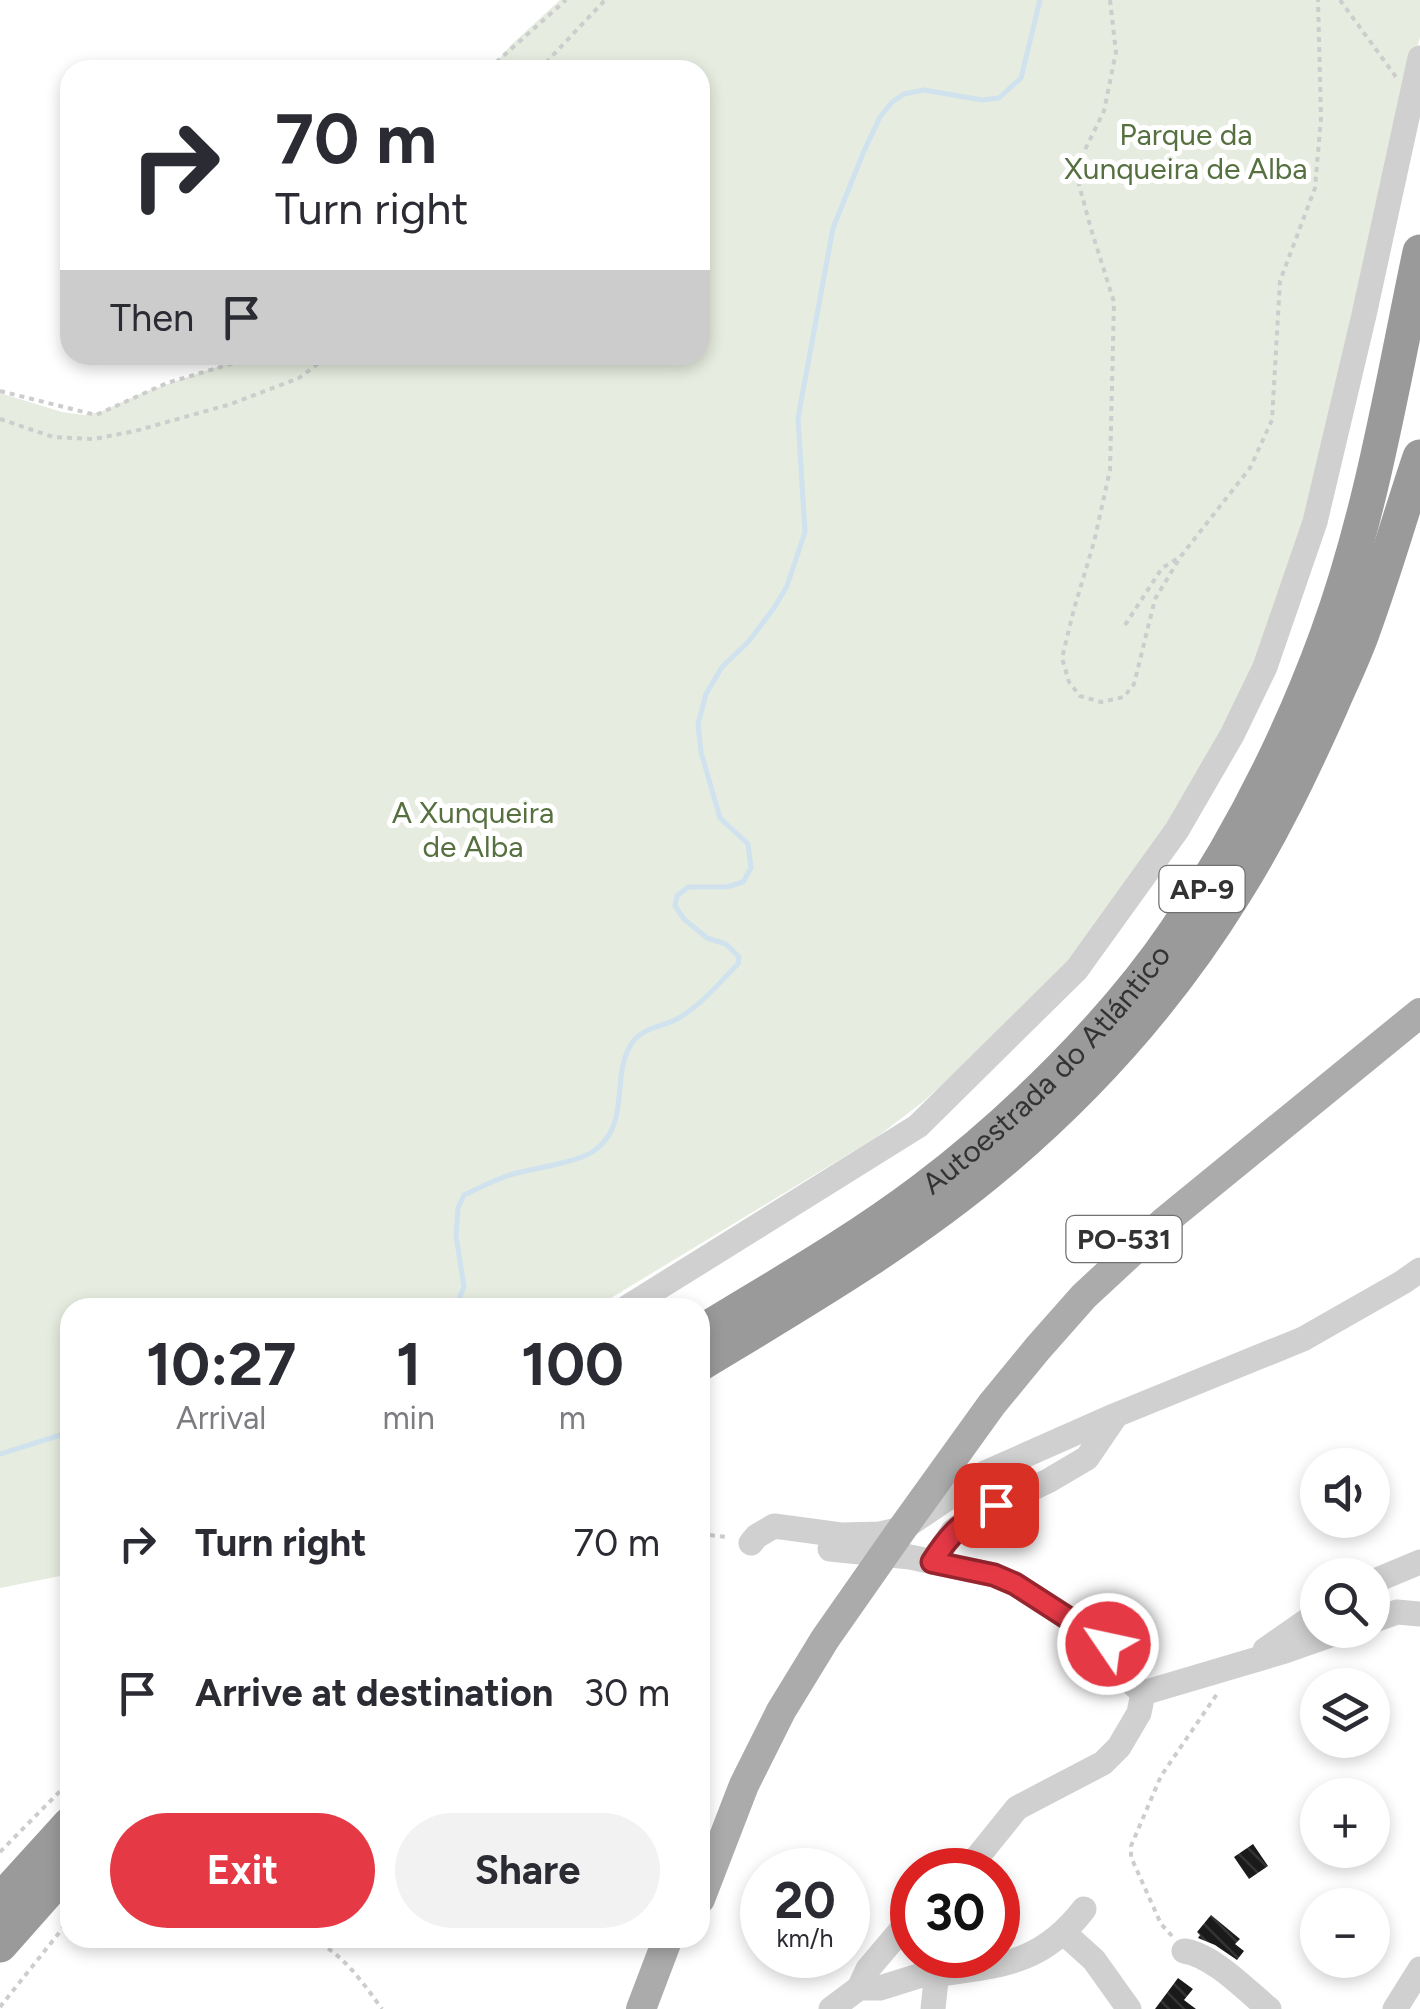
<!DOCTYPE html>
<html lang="en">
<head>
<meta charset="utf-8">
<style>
  :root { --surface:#fff; --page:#f2f2f3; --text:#2b2b33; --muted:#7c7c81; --accent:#e63946 }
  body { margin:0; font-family:Figtree,sans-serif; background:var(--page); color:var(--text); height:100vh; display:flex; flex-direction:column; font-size:38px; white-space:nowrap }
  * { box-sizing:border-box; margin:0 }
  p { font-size:32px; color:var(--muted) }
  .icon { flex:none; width:55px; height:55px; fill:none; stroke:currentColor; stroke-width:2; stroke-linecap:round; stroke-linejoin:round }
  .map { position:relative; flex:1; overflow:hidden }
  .side { position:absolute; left:60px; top:1298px; width:650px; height:650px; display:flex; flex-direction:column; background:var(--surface); border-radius:30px; box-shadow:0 5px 15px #0003 }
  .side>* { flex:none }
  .top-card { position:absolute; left:60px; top:60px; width:650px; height:305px; border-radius:30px; box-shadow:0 5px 15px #0003; background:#fff; color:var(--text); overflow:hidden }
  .buttons { position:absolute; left:1300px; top:1448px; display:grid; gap:20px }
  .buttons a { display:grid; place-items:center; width:90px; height:90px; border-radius:50%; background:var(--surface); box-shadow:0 5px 15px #0003; font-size:50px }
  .speed { position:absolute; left:740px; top:1848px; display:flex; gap:20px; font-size:50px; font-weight:700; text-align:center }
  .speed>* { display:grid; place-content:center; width:130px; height:130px; border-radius:50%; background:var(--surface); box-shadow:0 5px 15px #0003; line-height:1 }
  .speed small { font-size:25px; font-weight:400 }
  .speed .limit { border:15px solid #d22; background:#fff; color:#111 }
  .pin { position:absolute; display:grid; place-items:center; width:85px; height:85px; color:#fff; margin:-42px; border-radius:20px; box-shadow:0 5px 15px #0006 }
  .me { position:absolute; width:110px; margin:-55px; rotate:304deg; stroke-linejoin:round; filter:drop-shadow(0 0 8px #0008) }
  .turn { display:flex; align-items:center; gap:35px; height:210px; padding:0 50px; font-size:45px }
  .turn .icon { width:130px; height:130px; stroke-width:2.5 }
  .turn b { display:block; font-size:70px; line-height:85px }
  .then { display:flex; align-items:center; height:95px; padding:0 50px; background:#0003; gap:20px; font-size:38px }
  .eta { display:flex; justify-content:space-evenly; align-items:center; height:170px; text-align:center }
  .eta b { font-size:60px; font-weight:700; line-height:70px }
  .button { display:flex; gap:20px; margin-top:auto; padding:20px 50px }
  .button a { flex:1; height:115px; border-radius:60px; background:var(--accent); color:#fff; font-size:40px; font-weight:700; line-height:115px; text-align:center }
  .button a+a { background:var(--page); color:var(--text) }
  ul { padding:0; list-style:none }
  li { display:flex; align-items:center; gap:30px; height:150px; padding:0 50px }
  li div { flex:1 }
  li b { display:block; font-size:38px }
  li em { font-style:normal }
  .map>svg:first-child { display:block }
</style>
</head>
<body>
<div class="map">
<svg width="1420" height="2009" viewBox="0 0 1420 2009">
  <defs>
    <pattern id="building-back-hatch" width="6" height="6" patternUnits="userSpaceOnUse" patternTransform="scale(2.5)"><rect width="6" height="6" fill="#1a1a1a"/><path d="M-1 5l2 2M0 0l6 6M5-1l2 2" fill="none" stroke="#333"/></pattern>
  </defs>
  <rect width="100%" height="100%" fill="#fff"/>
  <!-- park -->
  <path fill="#e6ecdf" d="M560 0H1420V37L1404 99 1350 355 1275 620 1194 786 1095 930 1037 998 924 1101 877 1137 596 1307 70 1308V1574L0 1588V393L62 412 84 415 100 412 147 391 252 355H700V70H490L511 45Z"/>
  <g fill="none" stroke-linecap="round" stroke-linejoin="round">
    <!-- stream -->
    <path stroke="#cfe2ee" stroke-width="5" d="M455 1308 464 1287 456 1235 458 1208 464 1195C479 1188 496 1179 513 1174 534 1168 576 1163 594 1151 631 1124 611 1080 630 1046 640 1028 659 1028 675 1020 699 1008 719 983 738 964L739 957 726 944 707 938 684 919 675 906 677 896 688 887H727L743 882 751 868 748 844 720 818 701 752 698 724 706 694 722 667 749 641 774 608 787 586 805 532 798 418 833 228 864 151 880 117 892 102 904 94 924 90 982 100 999 98 1021 78 1040 0
      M0 1454 70 1432"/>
  </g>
  <!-- building -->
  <path fill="url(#building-back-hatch)" d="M1253 1844 1268 1866 1249 1879 1234 1857Z
    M1211 1915 1240 1939 1235 1944 1244 1951 1237 1960 1215 1945 1198 1938 1200 1935 1197 1932Z
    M1178 1978 1193 1989 1184 2000 1196 2009H1155Z"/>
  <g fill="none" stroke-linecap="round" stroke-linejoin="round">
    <!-- path -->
    <path stroke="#cdcdcd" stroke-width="4" stroke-dasharray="5 5" stroke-linecap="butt" d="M1110 0 1116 52 1104 111 1075 170 1091 229 1114 302 1110 470 1094 542 1074 609 1062 658 1069 682 1080 696 1101 702 1124 697 1134 684 1155 599 1181 556 1250 468 1272 420 1280 281 1315 188 1321 118 1318 0
      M1340 0 1396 77
      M490 70 493 65 566 0
      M539 70 605 0
      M0 391 96 415 167 383 261 355
      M0 419 53 437 94 439 135 431 231 404 299 378 330 355
      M1125 625 1162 568 1177 559
      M700 1534 727 1537
      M0 1852 70 1781
      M1172 1936 1161 1924 1131 1857V1846L1161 1776 1217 1694
      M311 1938C343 1954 361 1980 382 2009
      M0 2007 70 1919"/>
    <!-- minor -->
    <path stroke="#d0d0d0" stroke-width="25" d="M626 1308 918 1126 1077 969 1177 830 1232 735 1265 667 1315 522 1364 315 1420 58
      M751 1543 757 1536 774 1526 841 1535 880 1534 902 1529 985 1473 1116 1415 1303 1339 1403 1282 1420 1270
      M830 1549 910 1557 994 1575 1015 1584 1108 1644 1129 1680 1143 1693 1139 1713 1119 1747 1103 1763 1017 1808 967 1870
      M932 1562 953 1531 971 1517 1048 1481 1087 1458 1115 1417
      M1372 1582 1420 1562
      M1372 1621 1397 1612 1420 1614
      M1265 1650 1318 1613
      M1143 1693 1285 1651 1345 1630
      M912 1917 868 1969 859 1988H880L928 1973 934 1975 936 1980 933 2009
      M1063 1932 1094 1960 1129 2009
      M1184 1951C1213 1955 1247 1991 1269 2009
      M934 1975C999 1965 1040 1966 1084 1909
      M831 2009 859 1988
      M1395 2009 1420 1969"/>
    <!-- major -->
    <path stroke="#ababab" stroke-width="30" d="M700 1899 744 1785 781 1711 825 1639 902 1529 992 1404 1038 1348 1084 1296 1165 1221 1420 1013
      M641 2009 668 1938"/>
    <!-- highway -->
    <g stroke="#9a9a9a" stroke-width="35">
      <path id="s1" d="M700 1333C775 1287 853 1243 923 1190 1013 1122 1113 1024 1176 931 1238 839 1289 739 1327 635 1372 512 1393 380 1420 252"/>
      <path d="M700 1364C804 1301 909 1240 1001 1162 1091 1086 1172 994 1234 894 1272 834 1302 771 1331 706 1341 683 1352 660 1361 636 1383 577 1400 516 1420 457"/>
      <path d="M0 1901 70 1824"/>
      <path d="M0 1945 70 1866"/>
    </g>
  </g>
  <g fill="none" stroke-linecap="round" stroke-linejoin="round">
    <!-- route casing -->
    <g stroke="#96252e" stroke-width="25">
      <path id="route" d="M996 1505C964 1520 951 1532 932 1562L994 1575 1015 1584 1108 1644"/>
    </g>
    <!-- route -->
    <use href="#route" stroke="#e63946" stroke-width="18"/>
  </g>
  <g text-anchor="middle" stroke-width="10" stroke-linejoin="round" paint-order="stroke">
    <!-- shield labels -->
    <g fill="#fff" stroke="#707070" stroke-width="2.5">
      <rect x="1159.5" y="866" width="85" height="46" rx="8"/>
      <rect x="1066.5" y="1216" width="115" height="46" rx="8"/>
    </g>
    <g font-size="28" font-weight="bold" fill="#333">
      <text x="1202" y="899">AP-9</text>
      <text x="1124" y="1249">PO-531</text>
    </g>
    <!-- park labels -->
    <g font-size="30" fill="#56703f" stroke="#fff">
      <text x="1186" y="145">Parque da<tspan x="1186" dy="34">Xunqueira de Alba</tspan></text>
      <text x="473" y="823">A Xunqueira<tspan x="473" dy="34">de Alba</tspan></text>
    </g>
    <!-- street labels -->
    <g font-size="30" fill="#333" stroke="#fff">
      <text dy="10" stroke="none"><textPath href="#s1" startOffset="438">Autoestrada do Atlántico</textPath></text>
    </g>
  </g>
</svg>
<div class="buttons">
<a><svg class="icon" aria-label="sound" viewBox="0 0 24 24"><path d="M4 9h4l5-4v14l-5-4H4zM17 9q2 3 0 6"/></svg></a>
<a><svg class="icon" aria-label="search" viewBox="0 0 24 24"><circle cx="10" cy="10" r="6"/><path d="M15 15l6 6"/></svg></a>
<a><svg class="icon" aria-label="layers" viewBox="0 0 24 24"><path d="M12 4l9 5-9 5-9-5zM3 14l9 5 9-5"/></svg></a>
<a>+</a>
<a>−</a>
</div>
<div class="speed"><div>20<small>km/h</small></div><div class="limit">30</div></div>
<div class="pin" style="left:996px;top:1505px;background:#d93025"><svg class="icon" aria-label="arrive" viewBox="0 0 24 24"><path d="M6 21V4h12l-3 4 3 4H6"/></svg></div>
<svg class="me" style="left:1108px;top:1644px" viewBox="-20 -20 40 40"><circle r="17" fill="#e63946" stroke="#fff" stroke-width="3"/><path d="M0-11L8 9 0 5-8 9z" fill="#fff"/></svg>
<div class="top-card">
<div class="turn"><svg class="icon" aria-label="right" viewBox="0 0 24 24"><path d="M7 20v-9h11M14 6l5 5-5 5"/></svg><div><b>70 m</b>Turn right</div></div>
<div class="then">Then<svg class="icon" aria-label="arrive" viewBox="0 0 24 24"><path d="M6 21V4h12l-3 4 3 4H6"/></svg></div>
</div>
<section class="side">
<div class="eta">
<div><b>10:27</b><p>Arrival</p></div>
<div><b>1</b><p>min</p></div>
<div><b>100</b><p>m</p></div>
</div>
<ul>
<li><svg class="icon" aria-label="right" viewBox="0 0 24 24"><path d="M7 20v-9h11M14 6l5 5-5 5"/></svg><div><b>Turn right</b></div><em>70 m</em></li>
<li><svg class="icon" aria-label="arrive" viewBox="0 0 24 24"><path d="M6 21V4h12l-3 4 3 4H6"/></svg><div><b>Arrive at destination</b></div><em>30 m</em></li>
</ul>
<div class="button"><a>Exit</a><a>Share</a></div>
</section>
</div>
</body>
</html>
